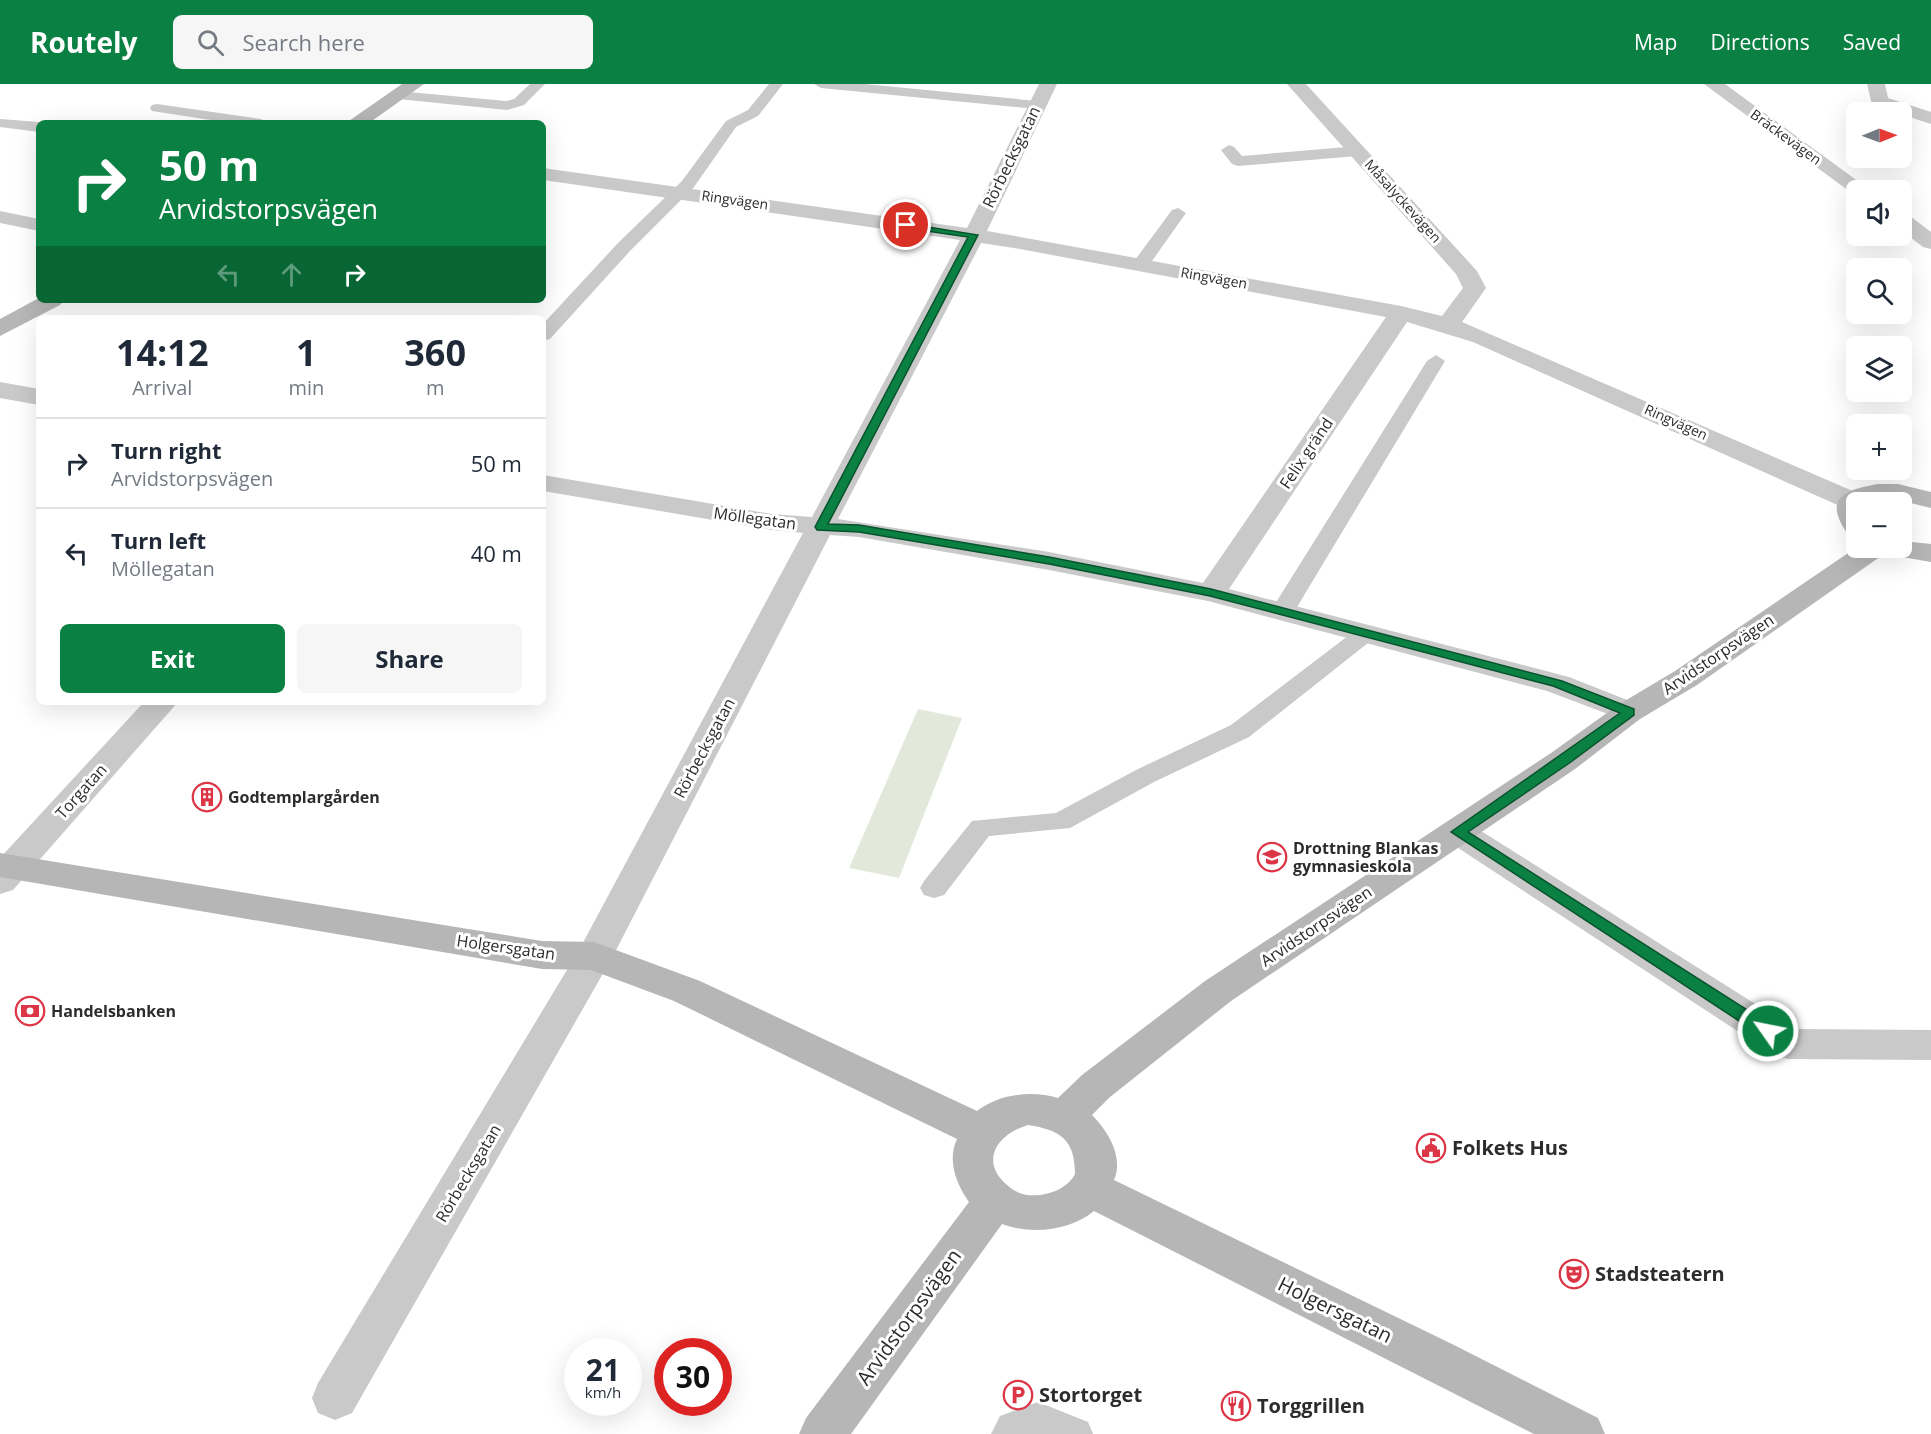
<!DOCTYPE html>
<html lang="en">
<head>
<meta charset="utf-8">
<style>
  :root { --surface:#fff; --page:#f6f6f7; --text:#1f2937; --muted:#747a83; --line:#e0e1e3; --accent:#0b8043 }
  body { margin:0; font-family:"Open Sans",sans-serif; background:var(--page); color:var(--text); height:100vh; display:flex; flex-direction:column; font-size:22px; white-space:nowrap }
  * { box-sizing:border-box; margin:0 }
  p { font-size:20px; color:var(--muted) }
  .icon { flex:none; width:33px; height:33px; fill:none; stroke:currentColor; stroke-width:2; stroke-linecap:round; stroke-linejoin:round }
  .map { position:relative; flex:1; overflow:hidden }
  .sheet { position:absolute; left:36px; top:231px; width:510px; height:390px; display:flex; flex-direction:column; background:var(--surface); border-radius:9px; box-shadow:0 6px 24px #0002 }
  .sheet>* { flex:none }
  .banner { position:absolute; left:36px; top:36px; width:510px; height:183px; border-radius:9px; box-shadow:0 6px 24px #0002; background:#0b8043; color:#fff; overflow:hidden }
  .needle { width:39px; rotate:89deg }
  .buttons { position:absolute; left:1846px; top:18px; display:grid; gap:12px }
  .buttons a { display:grid; place-items:center; width:66px; height:66px; border-radius:9px; background:var(--surface); box-shadow:0 6px 24px #0002; font-size:30px }
  .speed { position:absolute; left:564px; top:1254px; display:flex; gap:12px; font-size:30px; font-weight:700; text-align:center }
  .speed>* { display:grid; place-content:center; width:78px; height:78px; border-radius:50%; background:var(--surface); box-shadow:0 6px 24px #0002; line-height:1 }
  .speed small { font-size:15px; font-weight:400 }
  .speed .limit { border:9px solid #d22; background:#fff; color:#111 }
  .pin { position:absolute; display:grid; place-items:center; width:51px; height:51px; color:#fff; margin:-26px; border:3px solid #fff; border-radius:50%; box-shadow:0 2px 6px #0007 }
  .me { position:absolute; width:66px; margin:-33px; rotate:303deg; stroke-linejoin:round; filter:drop-shadow(0 0 4px #0008) }
  .turn { display:flex; align-items:center; gap:21px; height:126px; padding:0 24px; font-size:27px }
  .turn .icon { width:78px; height:78px; stroke-width:2.5 }
  .turn b { display:block; font-size:42px; line-height:51px }
  .lanes { display:flex; align-items:center; height:57px; padding:0 24px; background:#0003; justify-content:center; gap:30px; direction:ltr }
  .lanes .off { opacity:.35 }
  .eta { display:flex; justify-content:space-evenly; align-items:center; height:102px; text-align:center }
  .eta b { font-size:36px; font-weight:700; line-height:42px }
  .primary-button { display:flex; gap:12px; margin-top:auto; padding:12px 24px }
  .primary-button a { flex:1; height:69px; border-radius:9px; background:var(--accent); color:#fff; font-size:24px; font-weight:700; line-height:69px; text-align:center }
  .primary-button a+a { background:var(--page); color:var(--text) }
  ul { padding:0; list-style:none }
  li { display:flex; align-items:center; gap:18px; height:90px; padding:0 24px; border-top:2px solid var(--line) }
  li div { flex:1 }
  li b { display:block; font-size:22px }
  li em { font-style:normal }
  header { display:flex; align-items:center; gap:36px; box-sizing:border-box; height:84px; padding:0 30px; background:var(--accent); color:#fff }
  header strong { font-size:28px }
  nav { display:flex; gap:33px; margin-inline-start:auto; font-size:21px }
  .search { width:420px; height:54px; background:var(--page); display:flex; align-items:center; gap:15px; box-sizing:border-box; padding:0 21px; border-radius:9px; color:var(--muted); font-size:22px }
  .map>svg:first-child { display:block }
</style>
</head>
<body>
<header>
<strong>Routely</strong>
<div class="search"><svg class="icon" aria-label="search" viewBox="0 0 24 24"><circle cx="10" cy="10" r="6"/><path d="M15 15l6 6"/></svg>Search here</div>
<nav><a>Map</a><a>Directions</a><a>Saved</a></nav>
</header>
<div class="map">
<svg width="1931" height="1350" viewBox="0 0 1931 1350">
  <rect width="100%" height="100%" fill="#fff"/>
  <!-- green -->
  <path fill="#e3e9da" d="M918 625 962 634 899 794 849 784Z"/>
  <g fill="none" stroke-linecap="round" stroke-linejoin="round">
    <!-- lane -->
    <path fill="#c9c9c9" fill-rule="evenodd" d="M530 0H545L524 21 507 26 398 15 391 11 398 7 506 17 514 15Z
      M769 0H783L758 32 736 43 694 103 630 167 550 255 543 257V240L618 159 682 97 726 37 748 26Z
      M814 0H865L1037 17 1044 21 1037 25 821 4Z
      M157 20 261 35 268 39H230L152 27 150 24 152 21Z
      M0 35 39 38 41 39 39 48 0 43Z
      M1229 61 1234 63 1242 72 1358 62 1366 67 1358 72 1238 82 1232 80 1221 66Z
      M1178 124 1186 129 1147 184H1135L1132 180 1135 176 1172 126Z
      M1436 271 1445 277 1294 528 1290 533H1274L1270 528 1427 277Z
      M1365 543 1373 545 1377 550 1373 555 1249 653 1154 698 1070 744 989 752 944 811 934 814 924 811 920 804 924 797 972 737 1056 729 1136 686 1231 641 1357 545Z
      M1038 1318 1088 1338 1093 1350H991L1000 1332Z"/>
    <!-- street -->
    <path fill="#c9c9c9" fill-rule="evenodd" d="M1039 0H1057L987 147 1401 222 1442 232 1463 204 1456 190 1287 0H1306L1477 187 1486 204 1462 238 1862 411 1866 417 1857 418V424L1842 423 1473 258 1407 238 1229 505 1569 593 1640 621 1645 628 1640 635 1629 638 1547 607 1208 517 1049 486 859 453 830 451 613 872 352 1329 335 1336 318 1329 312 1314 318 1299 579 866 803 449 772 446 543 407V391L772 430 812 433 960 156 543 96V84L967 144ZM981 159 1014 164 1386 233 1203 499 1049 468 838 435Z
      M1704 0H1725L1870 106H1857V111L1853 110Z
      M1867 0H1885L1888 14 1931 28V40L1872 21Z
      M0 127 39 135V147L0 139Z
      M1902 131 1910 132 1931 148V165L1923 163 1902 147Z
      M0 298 39 305V321L0 314Z
      M144 618H178L13 806 0 810V774Z
      M1458 736 1470 740 1795 945 1931 946V976L1788 975 1774 971 1446 756 1441 748 1446 740Z"/>
    <!-- secondary -->
    <path fill="#b6b6b6" fill-rule="evenodd" d="M402 0H424L369 39H346Z
      M39 214V216H64L60 221 0 252V235Z
      M1878 400H1898L1931 408V424L1898 416 1857 418V451L1847 449C1823 414 1844 406 1878 400Z
      M1902 457 1931 460V478L1884 470 1697 601 1640 635 1575 685 1231 917 1110 1013 1092 1031C1108 1047 1124 1073 1114 1096L1454 1261 1598 1334 1605 1350H1534L1094 1127C1070 1147 1031 1151 1002 1140L851 1350H799L806 1334 969 1118C956 1100 947 1076 957 1055L674 917 591 886 542 885 0 793V769L542 857 594 858 700 897 977 1027C999 1010 1032 1006 1058 1014L1082 991 1205 897 1551 669 1618 621 1675 587 1857 463 1902 464ZM1028 1041C1060 1046 1075 1055 1075 1090 1065 1110 1030 1118 1012 1105 978 1081 994 1051 1028 1041Z"/>
  </g>
  <!-- route -->
  <path fill="#0b8043" stroke="#07532c" stroke-width="1.5" d="M903 139 978 151 828 440 859 441 1049 473 1211 505 1562 597 1634 625V631L1568 680 1468 748 1774 943 1776 947 1774 952H1762L1451 748 1620 629 1553 602 1210 512 1049 480 859 448 817 446 815 443 968 153 906 144 903 143Z"/>
  <!-- icons -->
  <defs>
    <g id="building-ring" transform="scale(1.5)"><circle r="9.5" fill="#fff" stroke="#dc3545" stroke-width="1.5"/><path d="M-4-6H4V6H1V3H-1V6H-4ZM-2.5-4.3h1.7v1.8h-1.7ZM.8-4.3h1.7v1.8H.8ZM-2.5-1h1.7V.8h-1.7ZM.8-1h1.7V.8H.8Z" fill="#dc3545"/></g>
    <g id="school-ring" transform="scale(1.5)"><circle r="9.5" fill="#fff" stroke="#dc3545" stroke-width="1.5"/><path d="M0-5L7-2L0 1L-7-2ZM-4 1L0 2.5L4 1V4Q0 6-4 4Z" fill="#dc3545"/></g>
    <g id="bank-ring" transform="scale(1.5)"><circle r="9.5" fill="#fff" stroke="#dc3545" stroke-width="1.5"/><path d="M-6-4H6V4H-6ZM0-2.3a2.3 2.3 0 1 0 0 4.6a2.3 2.3 0 1 0 0-4.6Z" fill="#dc3545"/></g>
    <g id="civic-ring" transform="scale(1.5)"><circle r="9.5" fill="#fff" stroke="#dc3545" stroke-width="1.5"/><path d="M-.6-6.5H3V-4.5H.6V-3L4-1V1h2V6H-6V1h2V-1L-.6-3ZM-1.2 2.5V6h2.4V2.5Z" fill="#dc3545"/></g>
    <g id="theatre-ring" transform="scale(1.5)"><circle r="9.5" fill="#fff" stroke="#dc3545" stroke-width="1.5"/><path d="M-5-5.5Q0-4 5-5.5V0Q5 5 0 6Q-5 5-5 0ZM-3.3-2.5H-1v1.5H-3.3ZM1-2.5H3.3v1.5H1ZM-2.8 1Q0 5.5 2.8 1Z" fill="#dc3545"/></g>
    <g id="parking-ring" transform="scale(1.5)"><circle r="9.5" fill="#fff" stroke="#dc3545" stroke-width="1.5"/><path d="M-3.5-5.5H1a3.5 3.5 0 0 1 0 7H-1V5.5H-3.5ZM-1-3.4V-.6H.8a1.4 1.4 0 0 0 0-2.8Z" fill="#dc3545"/></g>
    <g id="restaurant-ring" transform="scale(1.5)"><circle r="9.5" fill="#fff" stroke="#dc3545" stroke-width="1.5"/><path d="M-5-6h1v4h1v-4h1v4h1v-4h1v5L-1.5 .5V6h-2V.5L-5-1ZM5-6V6H3V1.5H1.5Q1.5-4 5-6Z" fill="#dc3545"/></g>
  </defs>
  <g fill-rule="evenodd">
    <use href="#building-ring" x="207" y="713"/>
    <use href="#school-ring" x="1272" y="773"/>
    <use href="#bank-ring" x="30" y="927"/>
    <use href="#civic-ring" x="1431" y="1064"/>
    <use href="#theatre-ring" x="1574" y="1190"/>
    <use href="#parking-ring" x="1018" y="1311"/>
    <use href="#restaurant-ring" x="1236" y="1322"/>
  </g>
  <g text-anchor="middle" stroke-width="6" stroke-linejoin="round" paint-order="stroke">
    <!-- far-street labels -->
    <g font-size="14" fill="#2c2c2c" stroke="#fff">
      <text transform="translate(1786 53) rotate(36)" y="5">Bräckevägen</text>
      <text transform="translate(735 116) rotate(8)" y="5">Ringvägen</text>
      <text transform="translate(1403 117) rotate(48)" y="5">Måsalyckevägen</text>
      <text transform="translate(1214 194) rotate(10)" y="5">Ringvägen</text>
      <text transform="translate(1676 338) rotate(24)" y="5">Ringvägen</text>
    </g>
    <!-- street labels -->
    <g font-size="16" fill="#2c2c2c" stroke="#fff">
      <text transform="translate(1011 73) rotate(-64)" y="6">Rörbecksgatan</text>
      <text transform="translate(1306 369) rotate(-56)" y="6">Felix gränd</text>
      <text transform="translate(755 434) rotate(8)" y="6">Möllegatan</text>
      <text transform="translate(1718 570) rotate(-34)" y="6">Arvidstorpsvägen</text>
      <text transform="translate(704 664) rotate(-62)" y="6">Rörbecksgatan</text>
      <text transform="translate(81 707) rotate(-48)" y="6">Torgatan</text>
      <text transform="translate(1316 842) rotate(-34)" y="6">Arvidstorpsvägen</text>
      <text transform="translate(506 863) rotate(8)" y="6">Holgersgatan</text>
      <text transform="translate(468 1089) rotate(-59)" y="6">Rörbecksgatan</text>
    </g>
    <!-- poi labels -->
    <g font-size="16" font-weight="bold" fill="#2c2c2c" stroke="#fff" text-anchor="start">
      <text x="228" y="719">Godtemplargården</text>
      <text x="1293" y="770">Drottning Blankas<tspan x="1293" dy="18">gymnasieskola</tspan></text>
      <text x="51" y="933">Handelsbanken</text>
    </g>
    <!-- near-poi labels -->
    <g font-size="20" font-weight="bold" fill="#2c2c2c" stroke="#fff" text-anchor="start">
      <text x="1452" y="1071">Folkets Hus</text>
      <text x="1595" y="1197">Stadsteatern</text>
      <text x="1039" y="1318">Stortorget</text>
      <text x="1257" y="1329">Torggrillen</text>
    </g>
    <!-- near-street labels -->
    <g font-size="20" fill="#2c2c2c" stroke="#fff">
      <text transform="translate(1335 1226) rotate(26)" y="7">Holgersgatan</text>
      <text transform="translate(909 1233) rotate(-54)" y="7">Arvidstorpsvägen</text>
    </g>
  </g>
</svg>
<div class="buttons">
<a><svg class="needle" viewBox="-14 -14 28 28"><path d="M0-13l5 13h-10z" fill="#e53935"/><path d="M0 13l5-13h-10z" fill="#747a83"/></svg></a>
<a><svg class="icon" aria-label="sound" viewBox="0 0 24 24"><path d="M4 9h4l5-4v14l-5-4H4zM17 9q2 3 0 6"/></svg></a>
<a><svg class="icon" aria-label="search" viewBox="0 0 24 24"><circle cx="10" cy="10" r="6"/><path d="M15 15l6 6"/></svg></a>
<a><svg class="icon" aria-label="layers" viewBox="0 0 24 24"><path d="M12 4l9 5-9 5-9-5zM3 14l9 5 9-5"/></svg></a>
<a>+</a>
<a>−</a>
</div>
<div class="speed"><div>21<small>km/h</small></div><div class="limit">30</div></div>
<div class="pin" style="left:906px;top:141px;background:#d93025"><svg class="icon" aria-label="arrive" viewBox="0 0 24 24"><path d="M6 21V4h12l-3 4 3 4H6"/></svg></div>
<svg class="me" style="left:1768px;top:947px" viewBox="-20 -20 40 40"><circle r="17" fill="#0b8043" stroke="#fff" stroke-width="3"/><path d="M0-11L8 9 0 5-8 9z" fill="#fff"/></svg>
<div class="banner">
<div class="turn"><svg class="icon" aria-label="right" viewBox="0 0 24 24"><path d="M7 20v-9h11M14 6l5 5-5 5"/></svg><div><b>50 m</b>Arvidstorpsvägen</div></div>
<div class="lanes"><svg class="icon off" aria-label="left" viewBox="0 0 24 24"><path d="M17 20v-9H6M10 6l-5 5 5 5"/></svg><svg class="icon off" aria-label="ahead" viewBox="0 0 24 24"><path d="M12 20V5M6 11l6-6 6 6"/></svg><svg class="icon" aria-label="right" viewBox="0 0 24 24"><path d="M7 20v-9h11M14 6l5 5-5 5"/></svg></div>
</div>
<section class="sheet">
<div class="eta">
<div><b>14:12</b><p>Arrival</p></div>
<div><b>1</b><p>min</p></div>
<div><b>360</b><p>m</p></div>
</div>
<ul>
<li><svg class="icon" aria-label="right" viewBox="0 0 24 24"><path d="M7 20v-9h11M14 6l5 5-5 5"/></svg><div><b>Turn right</b><p>Arvidstorpsvägen</p></div><em>50 m</em></li>
<li><svg class="icon" aria-label="left" viewBox="0 0 24 24"><path d="M17 20v-9H6M10 6l-5 5 5 5"/></svg><div><b>Turn left</b><p>Möllegatan</p></div><em>40 m</em></li>
</ul>
<div class="primary-button"><a>Exit</a><a>Share</a></div>
</section>
</div>
</body>
</html>
